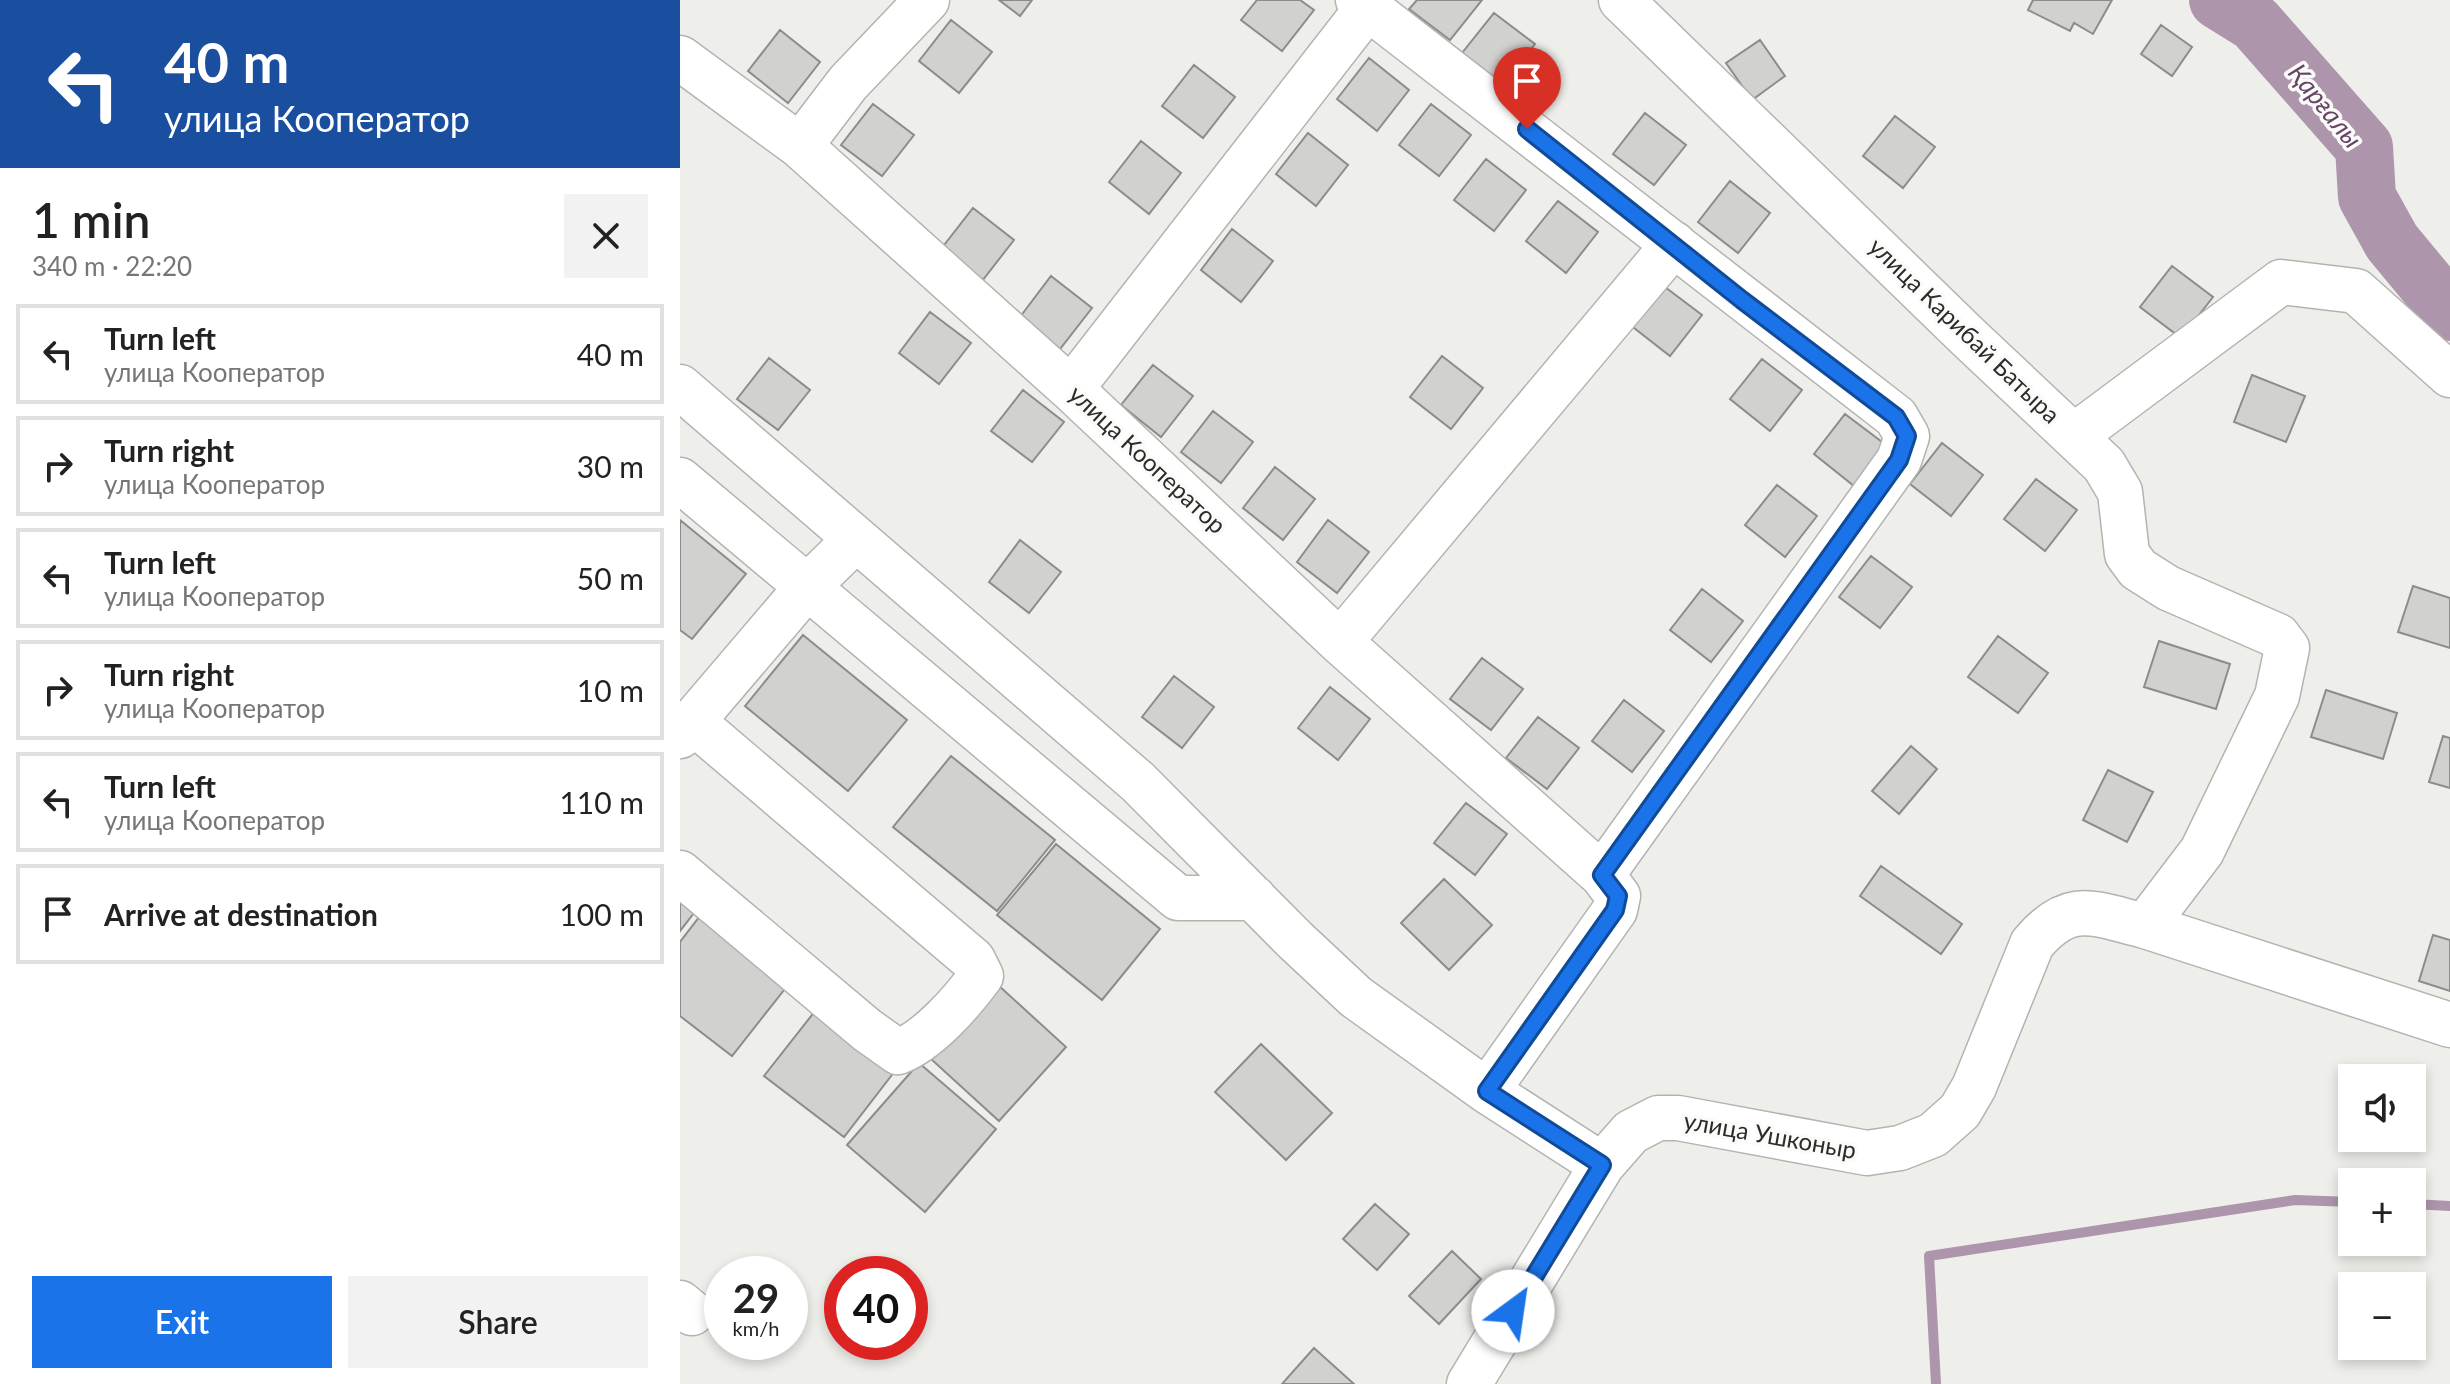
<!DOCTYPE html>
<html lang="en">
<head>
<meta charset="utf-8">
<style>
  :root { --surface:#fff; --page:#f2f2f2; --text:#222; --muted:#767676; --line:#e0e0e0; --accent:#1a73e8 }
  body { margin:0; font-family:Lato,sans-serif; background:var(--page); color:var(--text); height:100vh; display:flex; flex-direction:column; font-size:30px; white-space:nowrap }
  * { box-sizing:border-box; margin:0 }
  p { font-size:26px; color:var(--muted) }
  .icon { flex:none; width:44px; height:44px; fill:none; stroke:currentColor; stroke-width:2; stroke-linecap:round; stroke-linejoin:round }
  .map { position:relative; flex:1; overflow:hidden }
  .sheet { display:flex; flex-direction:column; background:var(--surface); width:680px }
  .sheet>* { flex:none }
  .guide { background:#1a4fa0; color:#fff; overflow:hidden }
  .tools { position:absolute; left:1658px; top:1064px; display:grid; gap:16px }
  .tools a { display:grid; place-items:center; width:88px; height:88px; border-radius:0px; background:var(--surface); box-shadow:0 4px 12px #0003; font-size:40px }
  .speed { position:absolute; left:24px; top:1256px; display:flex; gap:16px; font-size:40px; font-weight:700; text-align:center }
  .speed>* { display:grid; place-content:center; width:104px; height:104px; border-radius:50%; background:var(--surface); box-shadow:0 4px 12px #0003; line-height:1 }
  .speed small { font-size:20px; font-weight:400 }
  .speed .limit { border:12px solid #d22; background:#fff; color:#111 }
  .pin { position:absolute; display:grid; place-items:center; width:68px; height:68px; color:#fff; margin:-82px -34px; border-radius:50% 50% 50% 0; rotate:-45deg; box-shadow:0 0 8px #0007 }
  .pin .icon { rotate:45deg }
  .me { position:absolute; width:88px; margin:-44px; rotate:31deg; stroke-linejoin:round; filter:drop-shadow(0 0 6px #0008) }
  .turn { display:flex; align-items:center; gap:28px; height:168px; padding:0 32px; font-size:36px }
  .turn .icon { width:104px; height:104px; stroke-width:2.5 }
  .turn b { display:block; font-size:56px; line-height:68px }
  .round { display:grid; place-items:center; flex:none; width:84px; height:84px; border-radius:0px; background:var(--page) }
  .head { display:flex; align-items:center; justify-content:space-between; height:136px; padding:0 32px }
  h1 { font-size:48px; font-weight:600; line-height:60px }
  .action { display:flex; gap:16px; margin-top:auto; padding:16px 32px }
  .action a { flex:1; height:92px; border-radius:0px; background:var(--accent); color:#fff; font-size:32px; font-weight:600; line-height:92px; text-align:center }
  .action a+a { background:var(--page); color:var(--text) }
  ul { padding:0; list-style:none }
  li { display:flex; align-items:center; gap:24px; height:100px; margin:0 16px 12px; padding:0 16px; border:4px solid var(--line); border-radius:0px }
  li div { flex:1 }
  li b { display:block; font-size:30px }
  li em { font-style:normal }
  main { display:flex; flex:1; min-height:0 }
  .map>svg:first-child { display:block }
</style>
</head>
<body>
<main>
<section class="sheet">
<div class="guide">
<div class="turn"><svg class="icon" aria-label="left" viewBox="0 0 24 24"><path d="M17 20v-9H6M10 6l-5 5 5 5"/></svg><div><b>40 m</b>улица Кооператор</div></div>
</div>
<div class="head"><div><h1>1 min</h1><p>340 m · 22:20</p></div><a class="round"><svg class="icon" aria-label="close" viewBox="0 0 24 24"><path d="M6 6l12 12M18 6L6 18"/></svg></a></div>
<ul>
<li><svg class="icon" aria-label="left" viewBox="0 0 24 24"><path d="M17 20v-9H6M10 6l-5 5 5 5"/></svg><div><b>Turn left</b><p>улица Кооператор</p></div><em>40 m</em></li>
<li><svg class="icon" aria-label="right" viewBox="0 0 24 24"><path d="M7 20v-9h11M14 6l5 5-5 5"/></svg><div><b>Turn right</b><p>улица Кооператор</p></div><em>30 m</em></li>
<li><svg class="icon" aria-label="left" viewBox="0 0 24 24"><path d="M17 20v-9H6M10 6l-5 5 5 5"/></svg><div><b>Turn left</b><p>улица Кооператор</p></div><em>50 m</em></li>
<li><svg class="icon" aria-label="right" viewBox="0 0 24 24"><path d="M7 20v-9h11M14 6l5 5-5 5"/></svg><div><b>Turn right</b><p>улица Кооператор</p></div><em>10 m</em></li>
<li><svg class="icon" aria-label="left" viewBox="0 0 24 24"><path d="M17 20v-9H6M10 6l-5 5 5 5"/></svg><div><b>Turn left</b><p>улица Кооператор</p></div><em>110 m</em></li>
<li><svg class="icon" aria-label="arrive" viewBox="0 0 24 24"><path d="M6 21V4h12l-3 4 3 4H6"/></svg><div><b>Arrive at destination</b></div><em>100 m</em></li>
</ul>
<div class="action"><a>Exit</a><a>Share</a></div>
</section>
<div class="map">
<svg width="1770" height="1384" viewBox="0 0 1770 1384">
  <rect width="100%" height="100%" fill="#eeefeb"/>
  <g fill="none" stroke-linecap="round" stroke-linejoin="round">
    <!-- stream -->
    <path stroke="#ad95ab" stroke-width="10" d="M1732 1204 1770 1206
      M1256 1384 1249 1256 1615 1200 1672 1202"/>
    <!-- river -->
    <path stroke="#ad95ab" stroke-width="58" d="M1538 0 1575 23 1684 147 1687 197 1712 242 1770 312"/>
  </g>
  <!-- building -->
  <path fill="#d1d2cf" stroke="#8c8d8a" stroke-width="2" d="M319 0H352L340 16Z
    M577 0H620L634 10 602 51 561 20Z
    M737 0H802L770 40 729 9Z
    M1353 0H1432L1413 34 1394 23 1390 31 1348 10Z
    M814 13 855 44 823 85 782 53Z
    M271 20 312 52 279 93 239 61Z
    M1481 25 1512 47 1492 76 1461 54Z
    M100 30 140 62 108 103 68 71Z
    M1080 40 1105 76 1072 100 1046 63Z
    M689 58 729 90 697 131 657 99Z
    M514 65 555 97 523 138 482 106Z
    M193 104 234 135 202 176 161 145Z
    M751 104 791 135 759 176 719 145Z
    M965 113 1006 145 974 185 933 154Z
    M1215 116 1255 147 1223 188 1183 156Z
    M628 133 668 165 636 206 596 174Z
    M461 141 501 173 469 214 429 182Z
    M806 159 846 190 814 231 774 200Z
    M1050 181 1090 213 1058 253 1018 222Z
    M878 201 918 232 886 273 846 241Z
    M293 208 334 240 302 281 261 249Z
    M552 229 593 261 561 302 521 270Z
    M1492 266 1533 297 1501 338 1460 307Z
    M371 276 412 308 380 349 340 317Z
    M981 284 1022 315 990 356 949 324Z
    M250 312 291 343 259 384 219 353Z
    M762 356 803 388 771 429 730 397Z
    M89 358 130 390 98 430 57 399Z
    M1082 359 1122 390 1090 431 1050 399Z
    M473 365 513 396 481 437 441 405Z
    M1572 375 1625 396 1606 442 1554 422Z
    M343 390 384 422 352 462 311 431Z
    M533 411 573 442 541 483 501 452Z
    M1165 414 1206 445 1174 486 1134 454Z
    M1262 443 1303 475 1271 516 1230 484Z
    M595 467 635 499 603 540 563 508Z
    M1356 479 1397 510 1365 551 1324 519Z
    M1097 485 1137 516 1105 557 1065 525Z
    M0 520 66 574 12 639 0 630Z
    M648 520 689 552 657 593 617 562Z
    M340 540 381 572 349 613 309 582Z
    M1191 556 1232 587 1200 628 1159 597Z
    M1733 586 1770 598V648L1718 632Z
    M1022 589 1063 621 1031 662 990 630Z
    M123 635 227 720 168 791 65 706Z
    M1318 636 1368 673 1338 713 1288 677Z
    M1479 641 1550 664 1536 709 1464 687Z
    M802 658 843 689 811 730 770 699Z
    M494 676 534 707 502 748 462 717Z
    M650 687 690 719 658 760 618 728Z
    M1646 690 1717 713 1703 759 1631 737Z
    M944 700 984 731 952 772 912 741Z
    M858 717 899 748 867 789 826 758Z
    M1763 736 1770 738V788L1749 782Z
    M1231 746 1257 769 1219 814 1192 791Z
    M271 756 375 840 317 911 213 827Z
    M1428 770 1473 792 1447 842 1403 820Z
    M786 803 827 834 795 875 754 843Z
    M376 844 480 929 422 1000 317 915Z
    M1201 866 1282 924 1261 954 1180 896Z
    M764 879 812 925 769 970 721 923Z
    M0 902 14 913 0 931Z
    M20 916 108 985 52 1056 0 1016V942Z
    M1753 935 1770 940V991L1739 981Z
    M318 985 386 1047 319 1121 251 1059Z
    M139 1006 218 1067 164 1137 84 1076Z
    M581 1044 652 1113 606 1160 535 1092Z
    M239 1063 316 1129 245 1212 167 1145Z
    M695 1204 729 1234 697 1270 663 1239Z
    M772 1251 801 1279 759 1324 729 1296Z
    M634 1348 674 1384H602Z"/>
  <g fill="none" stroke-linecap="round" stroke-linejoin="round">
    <!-- minor casing -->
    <g stroke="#b3b4b1" stroke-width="47">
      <path id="minor" d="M678 0 1216 417 1227 436 1219 460 922 875
        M0 58 120 146 391 389 660 642 922 875 938 896 935 910 807 1091 922 1165
        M120 146 168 83 247 0
        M0 387 458 782 615 940 676 997 807 1091
        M391 389 688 7
        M1394 436 1601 282 1676 291 1770 375
        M0 480 498 898H574
        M660 642 994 244
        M0 736 127 587 176 539
        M0 873 187 1030 218 1052C248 1041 282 1002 301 976L293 960 12 721
        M1465 926 1770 1025
        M0 1303 12 1313
        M789 1384 922 1165 951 1132 978 1118H998L1187 1153 1220 1148 1253 1135 1280 1111 1294 1087 1352 944C1390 898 1415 914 1465 926L1522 851 1597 696 1607 648 1598 636 1488 588 1458 569 1447 554 1440 492 1424 465 1286 335 941 0"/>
    </g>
    <!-- minor -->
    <use href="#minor" stroke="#fff" stroke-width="44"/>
  </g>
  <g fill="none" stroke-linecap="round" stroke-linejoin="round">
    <!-- route casing -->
    <g stroke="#114b97" stroke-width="20">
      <path id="route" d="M833 1311 922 1165 807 1091 935 910 938 896 922 875 1219 460 1227 436 1216 417 1062 300 847 129"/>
    </g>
    <!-- route -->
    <use href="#route" stroke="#1a73e8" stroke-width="14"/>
  </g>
  <g text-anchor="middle" stroke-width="7" stroke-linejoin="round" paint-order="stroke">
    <!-- street labels -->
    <g font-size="24" fill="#2c2c2b" stroke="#fbfcf9">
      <text transform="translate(1284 331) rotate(44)" y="8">улица Карибай Батыра</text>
      <text transform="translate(467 460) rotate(43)" y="8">улица Кооператор</text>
      <text transform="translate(1090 1136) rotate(10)" y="8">улица Ушконыр</text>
    </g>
    <!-- water labels -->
    <g font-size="26" font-style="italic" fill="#684467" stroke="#fbfcf9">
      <text transform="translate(1645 106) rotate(51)" y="9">Қарғалы</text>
    </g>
  </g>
</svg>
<div class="tools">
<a><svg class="icon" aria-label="sound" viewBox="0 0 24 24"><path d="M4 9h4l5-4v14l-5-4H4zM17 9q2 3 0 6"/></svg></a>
<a>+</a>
<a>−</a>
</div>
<div class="speed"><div>29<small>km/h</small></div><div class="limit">40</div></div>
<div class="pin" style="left:847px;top:129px;background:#d93025"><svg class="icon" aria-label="arrive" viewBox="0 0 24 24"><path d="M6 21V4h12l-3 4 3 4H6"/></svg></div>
<svg class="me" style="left:833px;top:1311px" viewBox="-20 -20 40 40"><circle r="19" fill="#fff"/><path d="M0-13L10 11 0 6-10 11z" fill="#1a73e8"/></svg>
</div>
</main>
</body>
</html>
